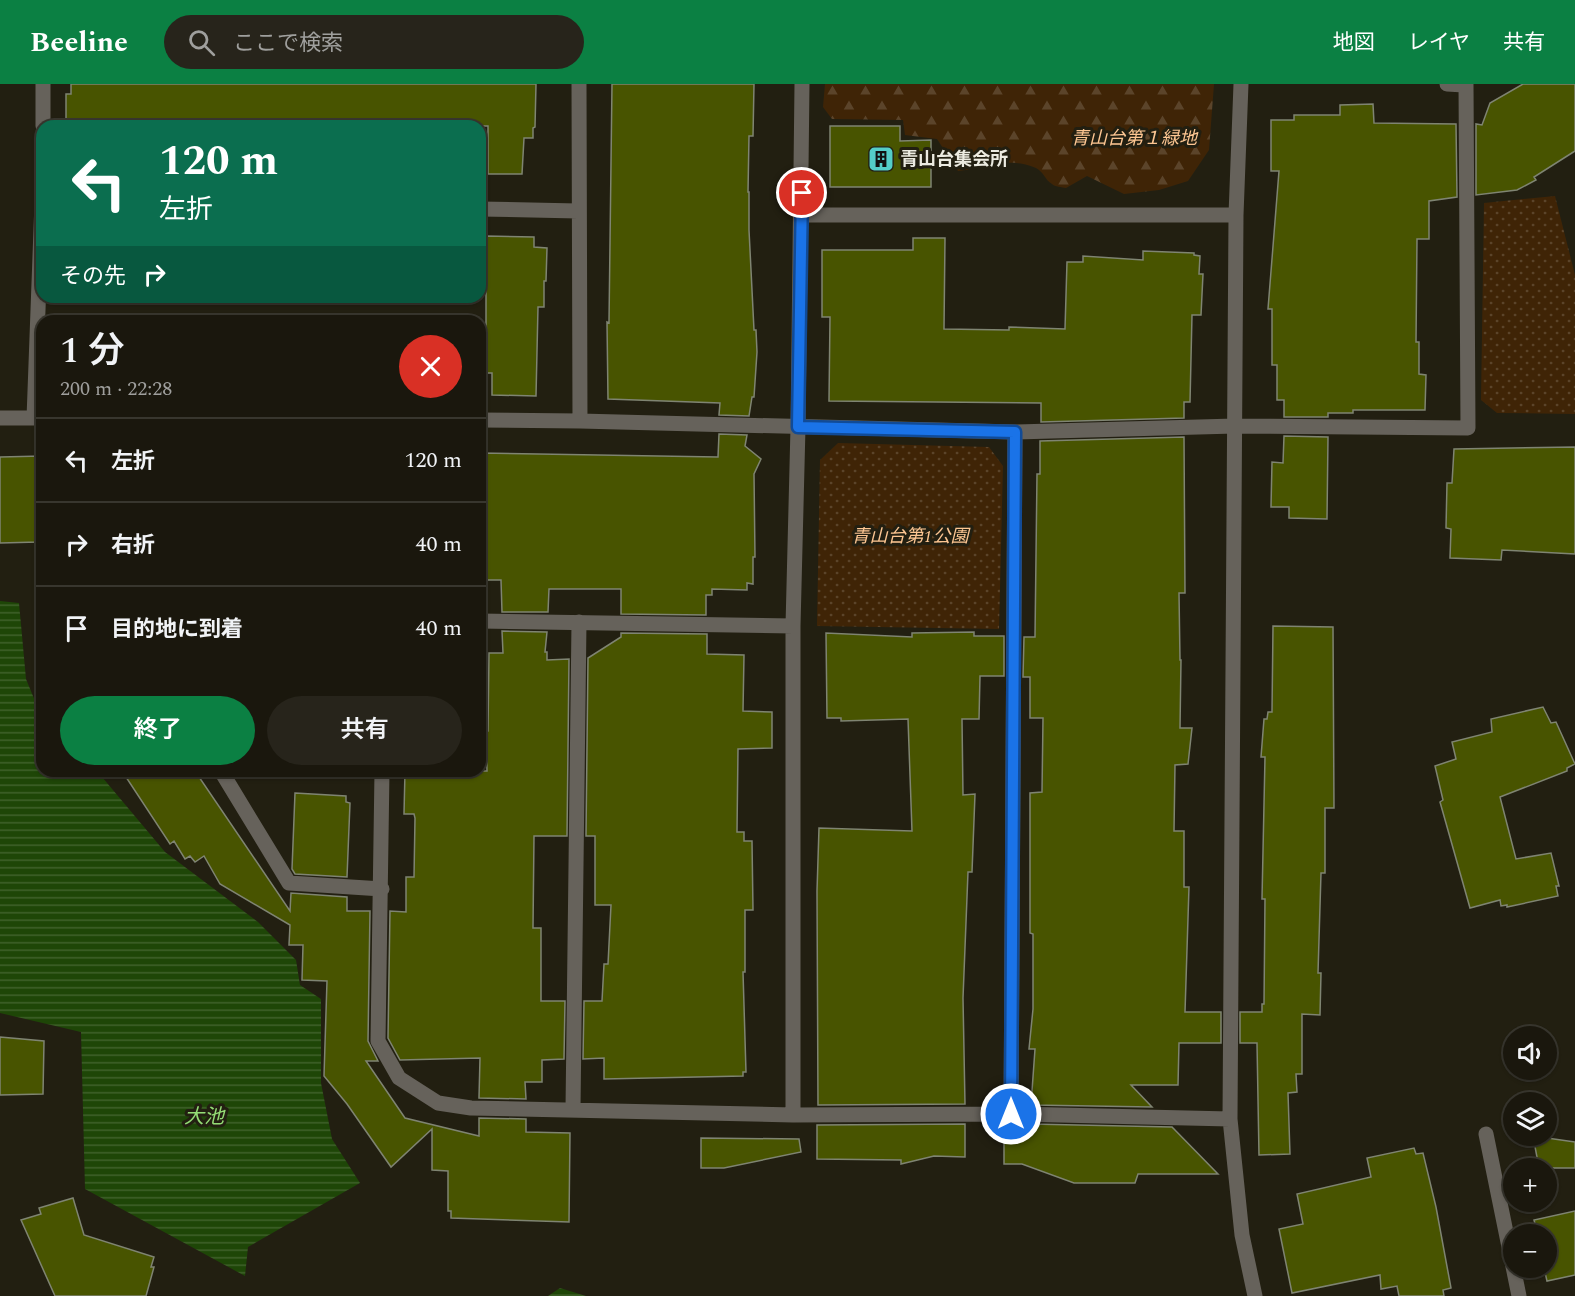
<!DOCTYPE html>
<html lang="ja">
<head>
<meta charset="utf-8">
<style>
  :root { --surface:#1a170d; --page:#27241b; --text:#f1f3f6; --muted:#9f9f9d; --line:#38362e; --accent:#0b8043 }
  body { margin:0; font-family:Spectral,"Noto Sans JP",serif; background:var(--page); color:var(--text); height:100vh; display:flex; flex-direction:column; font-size:22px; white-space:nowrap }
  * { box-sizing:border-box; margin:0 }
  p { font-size:20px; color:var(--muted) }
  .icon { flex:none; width:33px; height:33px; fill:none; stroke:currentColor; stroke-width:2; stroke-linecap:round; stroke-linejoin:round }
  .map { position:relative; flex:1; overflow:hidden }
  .side { position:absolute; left:36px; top:231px; width:450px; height:462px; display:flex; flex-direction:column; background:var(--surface); border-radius:18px; box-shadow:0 2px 4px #0004,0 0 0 2px var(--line) }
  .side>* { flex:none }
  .guide { position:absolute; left:36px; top:36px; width:450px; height:183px; border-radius:18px; box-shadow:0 2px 4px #0004,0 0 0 2px var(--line); background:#0b6e4f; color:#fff; overflow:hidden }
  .buttons { position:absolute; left:1503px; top:942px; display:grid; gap:12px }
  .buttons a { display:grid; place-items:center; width:54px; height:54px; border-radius:50%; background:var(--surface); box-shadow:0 2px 4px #0004,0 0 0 2px var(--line); font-size:30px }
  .pin { position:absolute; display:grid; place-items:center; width:51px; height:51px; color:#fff; margin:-26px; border:3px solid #fff; border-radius:50%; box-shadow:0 2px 6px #0007 }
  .me { position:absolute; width:66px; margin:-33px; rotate:0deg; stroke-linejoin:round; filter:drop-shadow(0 0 4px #0008) }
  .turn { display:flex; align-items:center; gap:21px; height:126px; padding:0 24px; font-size:27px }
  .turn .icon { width:78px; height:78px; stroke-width:2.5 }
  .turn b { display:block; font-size:42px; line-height:51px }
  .then { display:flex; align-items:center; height:57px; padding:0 24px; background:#0003; gap:12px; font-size:22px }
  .round { display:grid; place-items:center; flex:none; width:63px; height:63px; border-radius:32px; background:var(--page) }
  .head { display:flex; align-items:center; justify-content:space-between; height:102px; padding:0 24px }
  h1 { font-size:36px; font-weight:600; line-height:45px }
  .action { display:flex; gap:12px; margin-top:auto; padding:12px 24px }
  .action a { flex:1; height:69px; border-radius:36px; background:var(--accent); color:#fff; font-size:24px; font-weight:600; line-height:69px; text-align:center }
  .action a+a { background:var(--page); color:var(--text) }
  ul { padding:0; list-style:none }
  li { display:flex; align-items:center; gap:18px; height:84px; padding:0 24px; border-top:2px solid var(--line) }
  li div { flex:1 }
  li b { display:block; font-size:22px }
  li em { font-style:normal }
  header { display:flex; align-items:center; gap:36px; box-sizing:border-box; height:84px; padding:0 30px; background:var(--accent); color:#fff }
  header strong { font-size:28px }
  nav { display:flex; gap:33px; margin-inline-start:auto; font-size:21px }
  .search { width:420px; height:54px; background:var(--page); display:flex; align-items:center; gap:15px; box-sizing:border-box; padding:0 21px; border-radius:33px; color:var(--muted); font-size:22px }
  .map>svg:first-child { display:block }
</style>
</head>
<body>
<header>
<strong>Beeline</strong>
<div class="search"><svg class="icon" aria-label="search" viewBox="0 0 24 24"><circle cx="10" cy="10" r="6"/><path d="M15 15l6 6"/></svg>ここで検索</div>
<nav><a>地図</a><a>レイヤ</a><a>共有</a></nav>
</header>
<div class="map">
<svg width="1575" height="1212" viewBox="0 0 1575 1212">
  <defs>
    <pattern id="green-dots" width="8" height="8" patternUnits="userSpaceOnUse" patternTransform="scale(1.5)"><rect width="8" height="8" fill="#3f2406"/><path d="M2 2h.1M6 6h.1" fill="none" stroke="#5b442a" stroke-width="1.8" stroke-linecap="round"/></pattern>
    <pattern id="forest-firs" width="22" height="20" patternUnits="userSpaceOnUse" patternTransform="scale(1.5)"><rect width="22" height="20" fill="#3f2406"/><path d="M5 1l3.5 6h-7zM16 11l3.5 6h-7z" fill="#5b442a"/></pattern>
    <pattern id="water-rules" width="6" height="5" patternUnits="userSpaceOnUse" patternTransform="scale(1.5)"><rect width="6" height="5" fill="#1e4607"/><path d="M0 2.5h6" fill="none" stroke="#3f612b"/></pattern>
  </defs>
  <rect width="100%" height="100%" fill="#221f11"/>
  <!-- green -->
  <path fill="url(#green-dots)" d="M1555 112 1575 191V330L1497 329 1481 316 1484 119Z
    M838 359 989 363 1003 382 999 545 817 542 820 376Z"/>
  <!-- forest -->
  <path fill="url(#forest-firs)" d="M825 0H1214L1209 66 1188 97 1159 106 1124 110 1087 92 1066 104C1062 103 1055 103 1052 100 1045 96 1044 88 1036 84 1006 72 988 84 958 87L937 55 905 51 903 36 832 35 823 23Z"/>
  <!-- water -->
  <path fill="url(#water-rules)" d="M0 517 19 519 26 595 42 634V687H97L165 768 258 838 296 876 300 901 321 915V999L332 1055 360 1099 248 1163 245 1192 85 1105 81 948 0 929Z
    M560 1204 586 1212H548Z"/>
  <!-- building -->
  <path fill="#485400" stroke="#7f8472" stroke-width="1.5" d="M71 0H536L535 43 533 44V54H524L522 90H488V42H66V10H71Z
    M612 0H754L753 52H749L748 108H749V146L754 246H756L757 268 754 313H752L749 332 719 331 720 319 608 315 607 238 609 239Z
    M1523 0H1575V67L1534 93 1536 96 1517 106 1476 111V40L1482 41 1490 19Z
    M1373 20 1374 39 1456 40 1457 113 1429 117V155H1417L1416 258H1419V290L1426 291 1425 326H1353V329H1328V333H1284V316H1277V281H1272V225H1268L1279 87H1271V36H1294V31H1340V21Z
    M830 42H900V57L931 56V103H830Z
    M486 152 534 153V163L547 164 546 197H544V223H538L536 312 492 311V289H486Z
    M913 154H945L944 245 1009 246V243L1065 245 1067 178H1083V172L1143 176V167L1194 169V171L1200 172 1199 190H1203L1201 231H1192L1190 318H1184V334L1041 338V319L829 317 830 233H822V166H913Z
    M719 350 747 351 745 362 761 375 754 390 755 473H753V500L747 499V506L712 505V511H706V531L621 530V505H549L548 528H502L501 496H480V369L718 373Z
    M1284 352 1328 353 1327 435 1289 434V423H1271L1272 378 1283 379Z
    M1184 353 1185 509H1179L1180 576H1181L1180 644H1192L1188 680 1175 681 1174 747H1184V803H1189L1185 928H1221V959H1179L1178 1001H1131L1152 1023 1031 1021 1035 965H1029L1033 925V850L1030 849V709L1042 708 1043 634H1030V593H1023L1024 553H1035L1037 390H1040V357Z
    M1575 363V470L1502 466 1501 476 1450 474 1451 445 1446 444 1447 399H1452L1454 365Z
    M42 372V413H37L38 458 0 459V373Z
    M1273 542 1333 543 1334 724H1325V789H1321L1318 889H1321L1320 931 1302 930V990H1296L1297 1008 1288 1009 1290 1070 1259 1071 1257 959H1240V928H1262V920H1264L1265 815H1262L1265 673H1261L1264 635H1267L1268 628H1272Z
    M502 547 547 548 545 568H547V576L569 575 567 752H534L533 844H541V917H565L564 975 542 976V998H525L526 1015 479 1014 480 974 400 976 388 954 390 827 406 828V793H414L415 734 414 730H404L405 687H487L486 648 488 647 489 569H503Z
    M974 548V552H1004V592H980L979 635H962L963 711 975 710 972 788H968L963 914 965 1020 818 1021 817 807 819 744 912 747 908 635 841 637V634H827L826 549 912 553V549Z
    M621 549 707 550V570L744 571 743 627 772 628V664L738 665 737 748H744V757H752L753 826H745V888H743L746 988H743V992L604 995V974L583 975 584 917H602L604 880H608L611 821H595V752H586L588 574 621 553Z
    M1543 623 1551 639 1556 638 1575 680 1567 684V687L1500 713 1516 775 1551 769 1559 802H1556L1558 812 1507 823V821L1501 822 1500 816 1470 824 1440 718 1443 716 1435 682 1456 675 1452 658 1492 648 1491 635Z
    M122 687H195L290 827 291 809 347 813V827H370L368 957 378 977H366L405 1034 479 1052V1034L526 1035V1048L570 1049 569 1138 451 1134V1127H448V1087L432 1086V1045L391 1083 347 1020 324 992 327 897 302 896 303 861H289L290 841 220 800 204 772 195 778 190 772 185 775 174 757 170 760Z
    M295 709 346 712V718L350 719 347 793 295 790 292 785Z
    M0 953 44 957 43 1010 0 1011Z
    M965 1040V1073L934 1072 901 1080V1076L817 1075V1041Z
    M1030 1040 1172 1043 1218 1090H1138L1135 1099H1074L1022 1080H1004V1049H1030Z
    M1533 1052 1575 1058V1084H1539Z
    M701 1054 799 1055 801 1068 724 1084H701Z
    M1414 1064 1416 1070 1423 1069 1436 1123 1451 1204 1443 1206 1444 1212H1399L1397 1202 1381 1205 1380 1191 1292 1209 1279 1145 1303 1140 1297 1110 1371 1093 1367 1074Z
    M73 1114 84 1151 154 1173 151 1183H154L146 1212H55L21 1136 41 1130 39 1124Z
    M1575 1127V1191L1547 1197 1544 1184H1546V1150H1538L1534 1136Z"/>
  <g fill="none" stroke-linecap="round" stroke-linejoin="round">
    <!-- minor -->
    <path stroke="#66625b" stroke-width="15" d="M579 0 580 337
      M1241 0 1236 131 1230 1035 1242 1151 1255 1212
      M1447 0 1464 1
      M43 42V0
      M480 125 578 127
      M802 131H1236
      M0 334H42
      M34 334 42 118
      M480 336 580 337 1015 348 1235 342 1468 344 1466 0
      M480 537 793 542
      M221 687 289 799 382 805
      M382 687 378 957 399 994 438 1019 471 1024 793 1031 1011 1030 1230 1035
      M573 1025 579 538
      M1011 1030 1015 348
      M793 1031V542L798 343 802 0
      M1486 1050 1519 1212"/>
  </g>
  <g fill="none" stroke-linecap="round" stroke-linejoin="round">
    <!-- route casing -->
    <g stroke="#114b97" stroke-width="15">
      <path id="route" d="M802 109 798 343 1015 348 1011 1030"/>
    </g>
    <!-- route -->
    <use href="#route" stroke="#1a73e8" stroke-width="10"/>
  </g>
  <!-- icons -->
  <defs>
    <g id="building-square" transform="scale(1.35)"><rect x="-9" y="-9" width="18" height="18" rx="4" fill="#54cdc8" stroke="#221f11"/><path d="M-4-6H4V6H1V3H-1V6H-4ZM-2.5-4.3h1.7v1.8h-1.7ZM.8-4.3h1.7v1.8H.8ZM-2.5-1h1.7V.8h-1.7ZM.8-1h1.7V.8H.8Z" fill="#111"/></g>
  </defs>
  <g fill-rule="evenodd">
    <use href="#building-square" x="881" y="75"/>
  </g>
  <g text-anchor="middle" stroke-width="6" stroke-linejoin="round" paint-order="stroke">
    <!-- park labels -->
    <g font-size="18" font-style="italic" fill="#fdc692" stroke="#221f11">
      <text x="1134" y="60">青山台第１緑地</text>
      <text x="910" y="458">青山台第1公園</text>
    </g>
    <!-- poi labels -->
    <g font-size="18" font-weight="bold" fill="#ecebe1" stroke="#221f11" text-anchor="start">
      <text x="900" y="81">青山台集会所</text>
    </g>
    <!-- water labels -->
    <g font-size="20" font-style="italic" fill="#94dc75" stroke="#221f11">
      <text x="204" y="1039">大池</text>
    </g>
  </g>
</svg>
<div class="buttons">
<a><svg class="icon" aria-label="sound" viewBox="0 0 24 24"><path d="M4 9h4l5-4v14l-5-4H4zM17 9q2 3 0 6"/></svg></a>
<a><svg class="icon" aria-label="layers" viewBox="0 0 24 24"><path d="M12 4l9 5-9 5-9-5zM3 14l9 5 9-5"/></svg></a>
<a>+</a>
<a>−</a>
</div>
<div class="pin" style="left:802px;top:109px;background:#d93025"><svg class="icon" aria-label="arrive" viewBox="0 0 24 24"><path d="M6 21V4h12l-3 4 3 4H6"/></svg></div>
<svg class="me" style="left:1011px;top:1030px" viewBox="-20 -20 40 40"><circle r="17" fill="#1a73e8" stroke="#fff" stroke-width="3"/><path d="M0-11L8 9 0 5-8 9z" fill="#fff"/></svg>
<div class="guide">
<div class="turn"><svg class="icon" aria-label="left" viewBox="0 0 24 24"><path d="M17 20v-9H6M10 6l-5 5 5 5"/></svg><div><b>120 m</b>左折</div></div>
<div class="then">その先<svg class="icon" aria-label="right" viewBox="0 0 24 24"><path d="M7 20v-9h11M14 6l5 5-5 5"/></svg></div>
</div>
<section class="side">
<div class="head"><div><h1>1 分</h1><p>200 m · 22:28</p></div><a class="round" style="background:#d93025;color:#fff"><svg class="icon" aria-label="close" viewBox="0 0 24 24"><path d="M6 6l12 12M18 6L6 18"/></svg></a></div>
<ul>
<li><svg class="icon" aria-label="left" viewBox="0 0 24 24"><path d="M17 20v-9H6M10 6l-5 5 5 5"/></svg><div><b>左折</b></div><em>120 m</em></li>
<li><svg class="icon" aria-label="right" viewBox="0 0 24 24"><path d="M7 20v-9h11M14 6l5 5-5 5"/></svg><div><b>右折</b></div><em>40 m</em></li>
<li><svg class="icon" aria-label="arrive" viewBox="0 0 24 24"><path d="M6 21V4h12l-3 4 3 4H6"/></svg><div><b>目的地に到着</b></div><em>40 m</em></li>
</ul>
<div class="action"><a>終了</a><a>共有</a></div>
</section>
</div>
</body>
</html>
